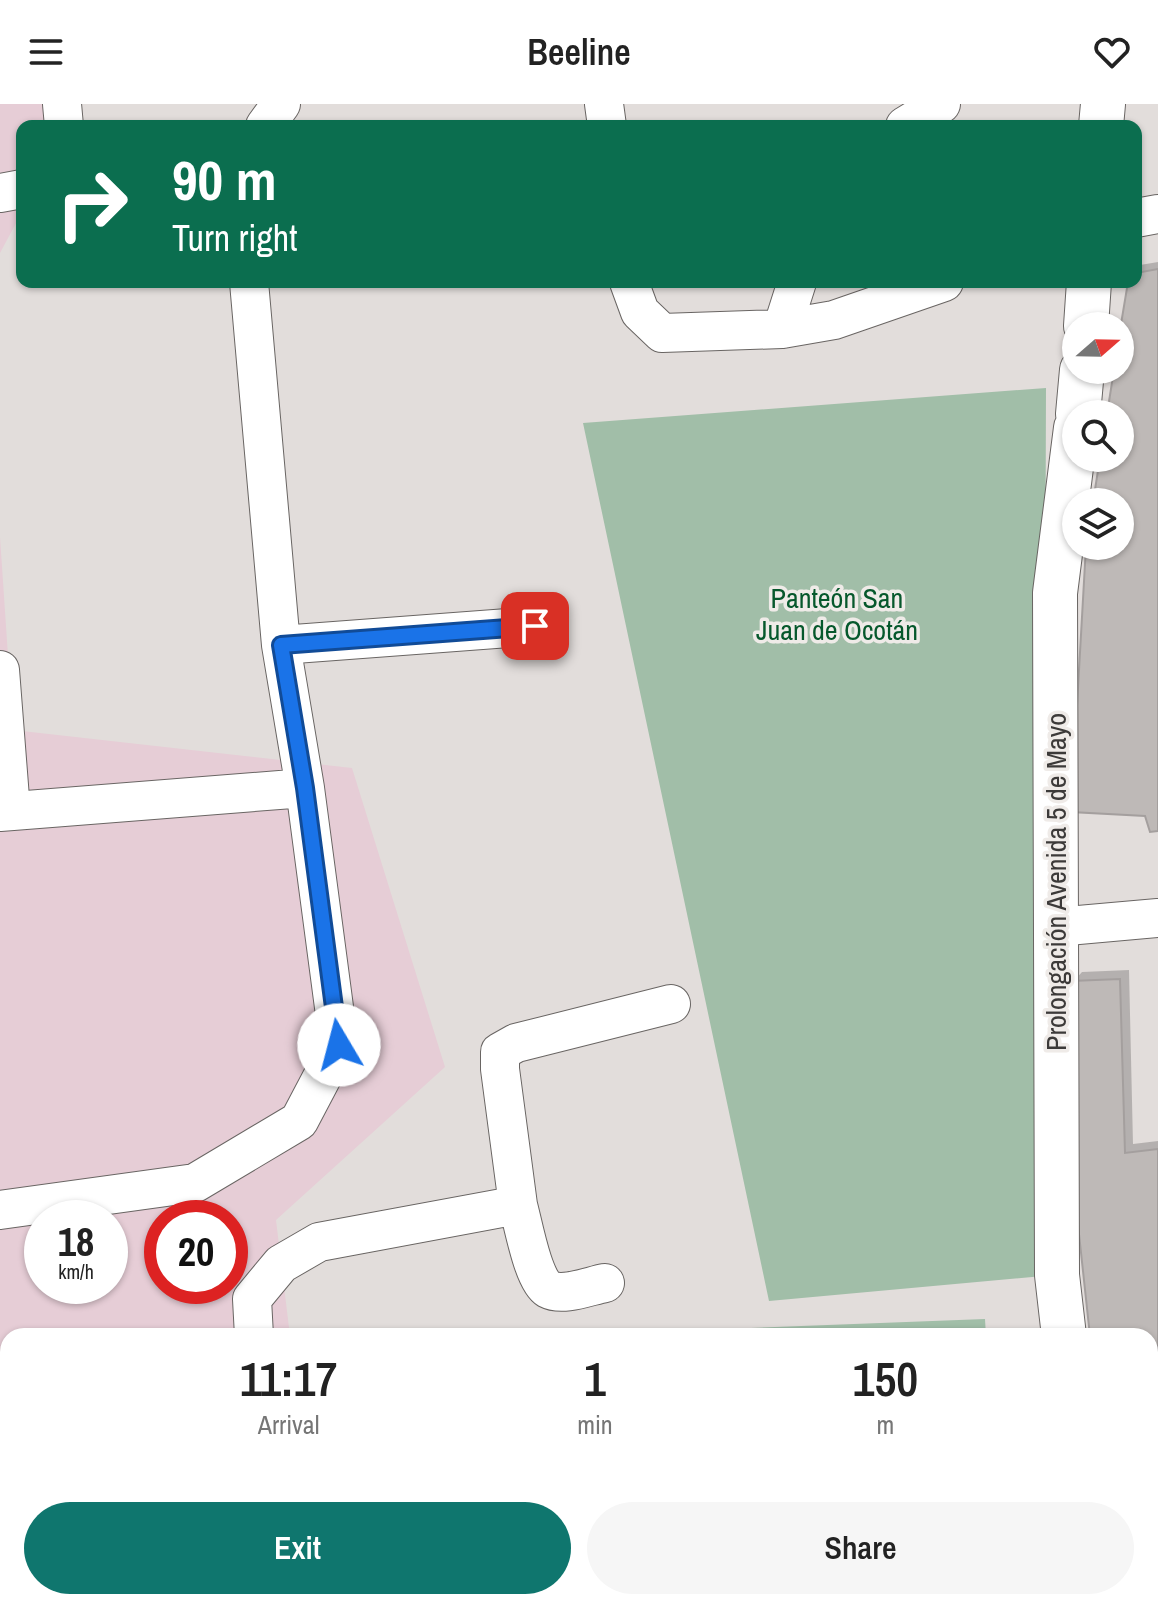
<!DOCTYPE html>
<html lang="en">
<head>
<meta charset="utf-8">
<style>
  :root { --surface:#fff; --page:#f6f6f6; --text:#222; --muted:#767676; --accent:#0f766e }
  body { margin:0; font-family:"Archivo Narrow",sans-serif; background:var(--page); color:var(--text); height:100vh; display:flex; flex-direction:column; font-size:30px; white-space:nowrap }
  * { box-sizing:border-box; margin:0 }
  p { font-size:26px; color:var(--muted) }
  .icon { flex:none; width:44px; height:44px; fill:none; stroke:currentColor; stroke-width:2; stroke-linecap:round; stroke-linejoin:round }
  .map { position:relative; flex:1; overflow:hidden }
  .details { position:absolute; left:0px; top:1224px; width:1158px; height:282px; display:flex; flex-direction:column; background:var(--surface); border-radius:24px 24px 0 0; box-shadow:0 2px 6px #0004 }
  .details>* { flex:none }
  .hud { position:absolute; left:16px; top:16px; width:1126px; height:168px; border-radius:16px; box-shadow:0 2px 6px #0004; background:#0b6e4f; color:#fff; overflow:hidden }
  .needle { width:52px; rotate:70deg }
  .buttons { position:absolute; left:1062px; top:208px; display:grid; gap:16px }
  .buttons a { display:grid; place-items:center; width:72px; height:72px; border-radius:50%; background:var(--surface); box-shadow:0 2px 6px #0004; font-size:40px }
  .speed { position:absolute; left:24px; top:1096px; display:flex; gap:16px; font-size:40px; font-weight:700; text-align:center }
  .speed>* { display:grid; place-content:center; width:104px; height:104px; border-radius:50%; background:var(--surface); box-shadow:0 2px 6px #0004; line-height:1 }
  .speed small { font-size:20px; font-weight:400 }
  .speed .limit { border:12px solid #d22; background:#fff; color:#111 }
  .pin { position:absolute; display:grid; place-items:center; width:68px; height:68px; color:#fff; margin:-34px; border-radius:16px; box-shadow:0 4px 12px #0006 }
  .me { position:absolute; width:88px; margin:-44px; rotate:352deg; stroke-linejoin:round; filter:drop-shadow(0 0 6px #0008) }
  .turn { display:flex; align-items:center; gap:28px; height:168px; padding:0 24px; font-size:36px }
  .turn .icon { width:104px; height:104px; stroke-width:2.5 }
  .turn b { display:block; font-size:56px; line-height:68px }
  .eta { display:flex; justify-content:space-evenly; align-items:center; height:136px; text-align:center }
  .eta b { font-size:48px; font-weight:600; line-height:56px }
  .button { display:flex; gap:16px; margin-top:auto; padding:16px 24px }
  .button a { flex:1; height:92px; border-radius:48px; background:var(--accent); color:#fff; font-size:32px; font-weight:600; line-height:92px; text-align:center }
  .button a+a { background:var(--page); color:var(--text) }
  header { display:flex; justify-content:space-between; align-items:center; height:104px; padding:0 24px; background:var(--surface); font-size:36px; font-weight:600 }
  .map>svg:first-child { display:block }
</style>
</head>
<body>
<header><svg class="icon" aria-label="menu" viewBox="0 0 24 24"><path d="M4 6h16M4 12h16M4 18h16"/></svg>Beeline<svg class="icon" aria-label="heart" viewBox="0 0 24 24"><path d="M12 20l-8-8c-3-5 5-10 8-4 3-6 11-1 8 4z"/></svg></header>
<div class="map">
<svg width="1158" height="1505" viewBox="0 0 1158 1505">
  <rect width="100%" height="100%" fill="#e2dddb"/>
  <!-- industrial -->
  <path fill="#e6cdd6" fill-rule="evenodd" d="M0 0H64L66 22H22V108L0 149Z
    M0 433 13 626 352 664 445 963 276 1116 290 1232H8V1313L0 1273ZM42 1114H110V1182H42ZM162 1114H230V1182H162Z
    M44 1498H323L324 1505H46Z"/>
  <!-- green -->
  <path fill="#a1bea8" d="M1046 284 1043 1172 769 1197 583 319Z
    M985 1215 986 1232H673V1227Z
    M689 1498H1003L1004 1505H689Z"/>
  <!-- shadow -->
  <path fill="#0003" d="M1158 158V725L1146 710 1088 442H1120V398H1095L1102 354H1120V310H1109L1116 266H1120V239L1130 178H1136V166L1140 161Z
    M1129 866 1133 1040 1158 1037V1505H1120V1498H1150V1232H1092L1073 878 1082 868Z"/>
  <!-- building -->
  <path fill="#beb9b7" stroke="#a49f9e" stroke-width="2" d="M1158 165V727L1150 728 1145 712 1071 708 1086 442H1120V398H1093L1100 354H1120V310H1107L1114 266H1120V226L1128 178H1136V169Z
    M1120 875 1125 1049 1158 1045V1505H1118V1498H1150V1232H1090L1071 1056V877Z"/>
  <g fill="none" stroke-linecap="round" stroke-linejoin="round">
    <!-- minor casing -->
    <g stroke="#696563" stroke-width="40">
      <path id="minor" d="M62 0 64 22
        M604 0 607 22
        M265 22 281 0
        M905 22 941 0
        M0 89 22 85
        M1136 114 1158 110
        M629 178 640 208 662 229 782 225 834 216 944 178
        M782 225 797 178
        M281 541 535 522
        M0 566 11 707
        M0 708 305 684
        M1056 823 1158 814
        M518 1101C523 1119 533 1176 548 1185 563 1193 589 1182 605 1179
        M0 1106 195 1079 299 1017 339 941 305 684 281 541 249 178
        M254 1232 252 1195 281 1160 319 1138 518 1101 500 965V948L516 939 671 900
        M267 1498V1505"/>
    </g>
    <!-- major casing -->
    <g stroke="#696563" stroke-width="46">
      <path id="major" d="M1101 22 1103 0
        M1086 222 1089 178
        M1078 310 1082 266
        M1064 1232 1057 1171 1055 489 1076 324
        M1090 1498 1091 1505"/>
    </g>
    <!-- minor -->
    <use href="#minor" stroke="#fff" stroke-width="38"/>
    <!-- major -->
    <use href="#major" stroke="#fff" stroke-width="44"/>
  </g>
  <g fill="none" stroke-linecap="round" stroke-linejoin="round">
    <!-- route casing -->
    <g stroke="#114b97" stroke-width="20">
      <path id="route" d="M339 941 305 684 281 541 535 522"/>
    </g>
    <!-- route -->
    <use href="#route" stroke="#1a73e8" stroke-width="14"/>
  </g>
  <g text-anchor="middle" stroke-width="7" stroke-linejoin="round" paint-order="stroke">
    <!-- park labels -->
    <g font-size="28" fill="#06582c" stroke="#efebe8">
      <text x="837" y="504">Panteón San<tspan x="837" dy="32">Juan de Ocotán</tspan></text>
    </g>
    <!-- street labels -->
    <g font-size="28" fill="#3c3a39" stroke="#efebe8">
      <text transform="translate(1056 778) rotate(-90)" y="10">Prolongación Avenida 5 de Mayo</text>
    </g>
  </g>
</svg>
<div class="buttons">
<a><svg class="needle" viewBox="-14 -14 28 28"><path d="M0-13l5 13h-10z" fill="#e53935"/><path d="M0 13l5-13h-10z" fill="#767676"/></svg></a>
<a><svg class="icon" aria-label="search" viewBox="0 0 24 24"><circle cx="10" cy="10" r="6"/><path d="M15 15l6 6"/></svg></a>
<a><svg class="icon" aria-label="layers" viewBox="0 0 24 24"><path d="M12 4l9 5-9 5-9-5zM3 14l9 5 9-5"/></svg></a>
</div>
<div class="speed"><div>18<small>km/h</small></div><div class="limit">20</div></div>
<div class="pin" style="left:535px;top:522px;background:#d93025"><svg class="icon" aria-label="arrive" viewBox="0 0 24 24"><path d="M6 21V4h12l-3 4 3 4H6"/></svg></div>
<svg class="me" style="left:339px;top:941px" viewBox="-20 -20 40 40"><circle r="19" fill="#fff"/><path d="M0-13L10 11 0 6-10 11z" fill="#1a73e8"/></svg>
<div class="hud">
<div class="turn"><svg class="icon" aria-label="right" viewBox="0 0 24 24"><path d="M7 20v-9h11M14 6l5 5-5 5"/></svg><div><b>90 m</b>Turn right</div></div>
</div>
<section class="details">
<div class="eta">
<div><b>11:17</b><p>Arrival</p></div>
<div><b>1</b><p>min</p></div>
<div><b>150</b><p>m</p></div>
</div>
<div class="button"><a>Exit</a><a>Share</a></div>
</section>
</div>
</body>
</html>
